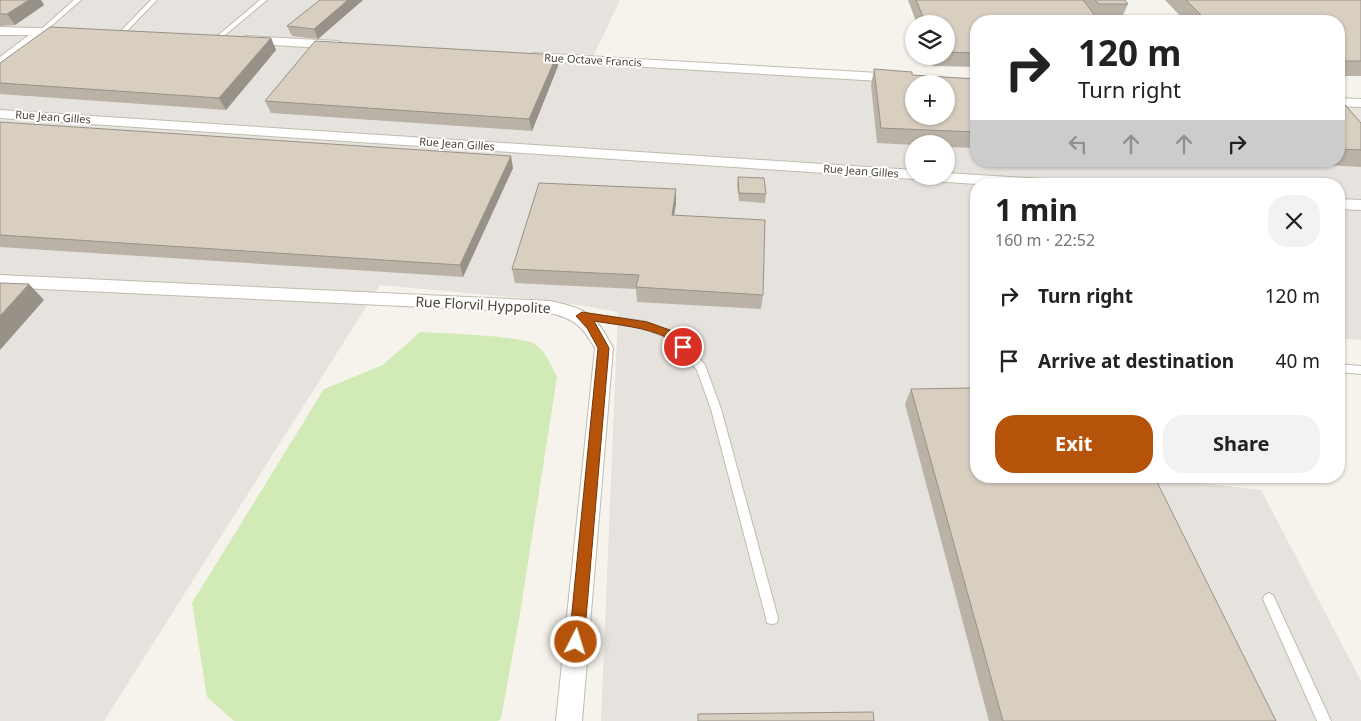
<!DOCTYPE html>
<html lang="en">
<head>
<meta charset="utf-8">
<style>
  :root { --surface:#fff; --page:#f2f2f2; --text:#222; --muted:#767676; --accent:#b45309 }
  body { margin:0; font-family:"Noto Sans",sans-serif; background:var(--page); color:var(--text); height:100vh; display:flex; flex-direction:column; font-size:19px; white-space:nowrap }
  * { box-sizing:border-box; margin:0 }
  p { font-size:16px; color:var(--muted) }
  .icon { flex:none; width:28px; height:28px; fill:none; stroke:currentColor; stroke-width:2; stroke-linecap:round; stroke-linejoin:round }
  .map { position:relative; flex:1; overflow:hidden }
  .side { position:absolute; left:970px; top:178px; width:375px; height:305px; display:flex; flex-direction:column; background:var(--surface); border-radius:20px; box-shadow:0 1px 4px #0004 }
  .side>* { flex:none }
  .guide { position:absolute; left:970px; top:15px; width:375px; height:152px; border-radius:20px; box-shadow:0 1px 4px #0004; background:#fff; color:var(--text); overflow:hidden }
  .fabs { position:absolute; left:905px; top:15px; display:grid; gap:10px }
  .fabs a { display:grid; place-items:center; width:50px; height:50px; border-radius:50%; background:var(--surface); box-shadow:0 1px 4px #0004; font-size:25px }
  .pin { position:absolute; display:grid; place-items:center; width:42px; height:42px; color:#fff; margin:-21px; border:2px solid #fff; border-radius:50%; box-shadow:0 1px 5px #0007 }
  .me { position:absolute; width:55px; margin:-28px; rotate:5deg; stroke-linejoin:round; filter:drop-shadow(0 0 4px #0008) }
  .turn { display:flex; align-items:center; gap:18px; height:105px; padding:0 25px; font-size:22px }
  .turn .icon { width:65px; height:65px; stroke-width:2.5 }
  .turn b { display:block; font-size:35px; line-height:42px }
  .lanes { display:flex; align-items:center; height:48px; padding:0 25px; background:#0003; justify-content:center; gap:25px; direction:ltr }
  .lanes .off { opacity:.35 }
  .round { display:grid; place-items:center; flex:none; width:52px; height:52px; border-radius:20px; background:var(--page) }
  .overview { display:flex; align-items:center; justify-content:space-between; height:85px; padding:0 25px }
  h1 { font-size:30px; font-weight:700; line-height:38px }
  .primary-button { display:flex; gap:10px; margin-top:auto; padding:10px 25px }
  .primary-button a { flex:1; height:58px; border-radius:20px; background:var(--accent); color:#fff; font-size:20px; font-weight:700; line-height:58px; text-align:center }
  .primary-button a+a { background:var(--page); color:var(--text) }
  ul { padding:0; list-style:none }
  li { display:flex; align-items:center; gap:15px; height:65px; padding:0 25px }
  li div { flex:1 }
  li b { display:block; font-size:19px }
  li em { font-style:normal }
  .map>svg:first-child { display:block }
</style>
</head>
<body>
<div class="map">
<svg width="1361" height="721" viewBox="0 0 1361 721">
  <rect width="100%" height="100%" fill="#f6f3ec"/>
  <!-- industrial -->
  <path fill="#e6e2dd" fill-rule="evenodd" d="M0 0H620L590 63 976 85V161H1339V104L1361 106V340L1339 338V184H976V476H1142L1261 490 1361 681V721H601L618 312 554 301 380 285 104 721H0ZM914 84H946V116H914ZM914 144H946V176H914Z"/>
  <!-- green -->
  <path fill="#d2eab5" d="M420 332C438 333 525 336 535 344 546 352 551 365 557 377L519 620 501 718 498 721H234L207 697 192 603 324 389 383 365Z"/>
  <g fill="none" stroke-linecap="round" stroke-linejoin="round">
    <!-- service casing -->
    <g stroke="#c2bbae" stroke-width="2">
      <path id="service" d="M74 0H81L42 34H38V32Z
        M151 0H157L123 35H119V33Z
        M260 0H267L219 40H215V38Z
        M582 313 643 321 677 333 705 365 721 409 778 618 777 623 772 624 767 623 766 618 711 409 697 370 671 339 642 328 579 318 577 316Z
        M1339 364 1361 366V374L1339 372Z
        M1269 593 1273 595 1331 721H1317L1263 599 1265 595Z"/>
    </g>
    <!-- minor casing -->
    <g stroke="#c2bbae" stroke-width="2">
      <path id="minor" d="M0 27 66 29 72 33 66 37 44 36 4 66 0 67V57L29 35H0Z
        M246 36 338 41 344 45 338 49 242 43 240 40 242 37Z
        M533 53 897 74 903 78 897 82 529 60 527 57Z
        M1339 98 1361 99V107L1339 106Z
        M0 110 914 170V176H921L914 179 0 118Z
        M946 173 1044 179 1049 181 1051 184H977L932 181 927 179 925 176H946Z
        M1339 199 1361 200V210L1339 209Z
        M0 275 550 301C588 309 595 314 613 348L582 721H556L595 348C582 326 575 319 550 313L0 287Z"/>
    </g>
    <!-- service -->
    <use href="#service" fill="#fff" fill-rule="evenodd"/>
    <!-- minor -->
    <use href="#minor" fill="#fff" fill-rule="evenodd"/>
  </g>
  <!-- wall -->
  <path fill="#bab2a6" d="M0 0H41L44 5 15 25 0 26Z
    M319 0H363L318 39 292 36 287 26 319 1Z
    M908 0H1125L1128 4 1123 15 976 21V67L933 66 929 56H946V24H917Z
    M1165 0H1361V76H1339V21H1185Z
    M271 38 276 50 226 110 0 94V63Z
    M557 55 558 66 532 131 271 113 265 101Z
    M874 69 912 75 976 79V148L946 147V144H914V145L877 143 871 85Z
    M1339 98 1361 123V167L1294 163 1292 166 1216 162 1214 166 1153 161H1339Z
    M0 122 513 168 463 277 0 247Z
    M738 177 766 194 765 203 739 201 737 186Z
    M676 203 674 215 763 295 761 309 637 302 636 289 515 283 512 269Z
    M911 389 1276 721H989L905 404Z"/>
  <!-- shaded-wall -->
  <path fill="#979187" d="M29 0H41L44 5 15 25 7 14Z
    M348 0H363L318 39 314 29Z
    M271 38 276 50 226 110 219 98Z
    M557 55 558 66 532 131 529 119Z
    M511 156 513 168 463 277 460 265Z
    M676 189V203L672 229V215Z
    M29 284 44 300 0 350V316Z"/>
  <!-- building -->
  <path fill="#d8cfc1" stroke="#979187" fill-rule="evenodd" d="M0 0H29L7 14H0Z
    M320 0H348L314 29 287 26Z
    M916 0H1083L1099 21H976V53L946 52V24H926Z
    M1095 0H1125L1128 4H1099Z
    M1186 0H1361V61H1339V21H1207Z
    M50 27 271 38 219 98 0 83V63Z
    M315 41 557 55 529 119 265 101Z
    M874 69 912 72V75L976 79V132L881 128ZM914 84H946V116H914Z
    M1339 98 1361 123V150L1339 149Z
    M0 122 511 156 460 265 0 235Z
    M738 177 764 178 766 194 739 193Z
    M539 183 676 189 672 215 765 220 763 295 636 287 639 275 512 269Z
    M0 283 29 284 0 316Z
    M976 388V476H1154L1276 721H1003L911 389Z
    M873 712 874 721H698V714Z"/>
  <!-- route -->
  <path fill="#b45309" stroke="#753606" d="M582 312 647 322 678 333 688 347 683 351C676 349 674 341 668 338 646 327 618 325 594 321L609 348 584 642 582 648 576 650 571 648 569 642 598 348 587 328 576 316Z"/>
  <g text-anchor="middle" stroke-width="4" stroke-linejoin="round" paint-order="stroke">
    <!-- far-street labels -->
    <g font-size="11" fill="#4b4439" stroke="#fff">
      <text transform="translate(593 60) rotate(3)" y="4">Rue Octave Francis</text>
      <text transform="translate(53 117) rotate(4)" y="4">Rue Jean Gilles</text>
      <text transform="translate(457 144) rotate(4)" y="4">Rue Jean Gilles</text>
      <text transform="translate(861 171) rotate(4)" y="4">Rue Jean Gilles</text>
    </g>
    <!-- street labels -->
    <g font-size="14" fill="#4b4439" stroke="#fff">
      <text transform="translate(483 305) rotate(3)" y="5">Rue Florvil Hyppolite</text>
    </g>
  </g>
</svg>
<div class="fabs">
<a><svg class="icon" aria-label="layers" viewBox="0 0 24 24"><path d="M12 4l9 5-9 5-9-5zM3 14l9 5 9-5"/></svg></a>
<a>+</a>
<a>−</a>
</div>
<div class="pin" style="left:683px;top:347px;background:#d93025"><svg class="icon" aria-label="arrive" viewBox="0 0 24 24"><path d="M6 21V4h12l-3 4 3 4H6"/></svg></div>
<svg class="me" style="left:576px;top:642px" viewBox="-20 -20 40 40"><circle r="17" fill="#b45309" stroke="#fff" stroke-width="3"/><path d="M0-11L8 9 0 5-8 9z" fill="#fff"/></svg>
<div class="guide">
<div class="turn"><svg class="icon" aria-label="right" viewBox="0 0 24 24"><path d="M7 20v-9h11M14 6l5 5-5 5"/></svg><div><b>120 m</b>Turn right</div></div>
<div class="lanes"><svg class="icon off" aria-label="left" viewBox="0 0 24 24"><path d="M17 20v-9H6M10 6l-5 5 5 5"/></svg><svg class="icon off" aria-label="ahead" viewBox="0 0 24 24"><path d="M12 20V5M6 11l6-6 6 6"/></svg><svg class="icon off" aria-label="ahead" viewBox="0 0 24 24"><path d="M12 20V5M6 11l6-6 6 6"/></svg><svg class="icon" aria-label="right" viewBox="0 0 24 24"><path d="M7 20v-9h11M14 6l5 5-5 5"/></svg></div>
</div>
<section class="side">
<div class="overview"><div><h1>1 min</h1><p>160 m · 22:52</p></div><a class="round"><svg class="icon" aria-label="close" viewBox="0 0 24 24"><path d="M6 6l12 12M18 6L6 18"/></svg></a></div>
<ul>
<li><svg class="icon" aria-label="right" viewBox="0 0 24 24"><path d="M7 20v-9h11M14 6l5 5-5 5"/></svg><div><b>Turn right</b></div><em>120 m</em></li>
<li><svg class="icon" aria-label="arrive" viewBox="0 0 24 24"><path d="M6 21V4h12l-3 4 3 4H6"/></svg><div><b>Arrive at destination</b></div><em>40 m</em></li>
</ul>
<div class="primary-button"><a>Exit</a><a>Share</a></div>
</section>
</div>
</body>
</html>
